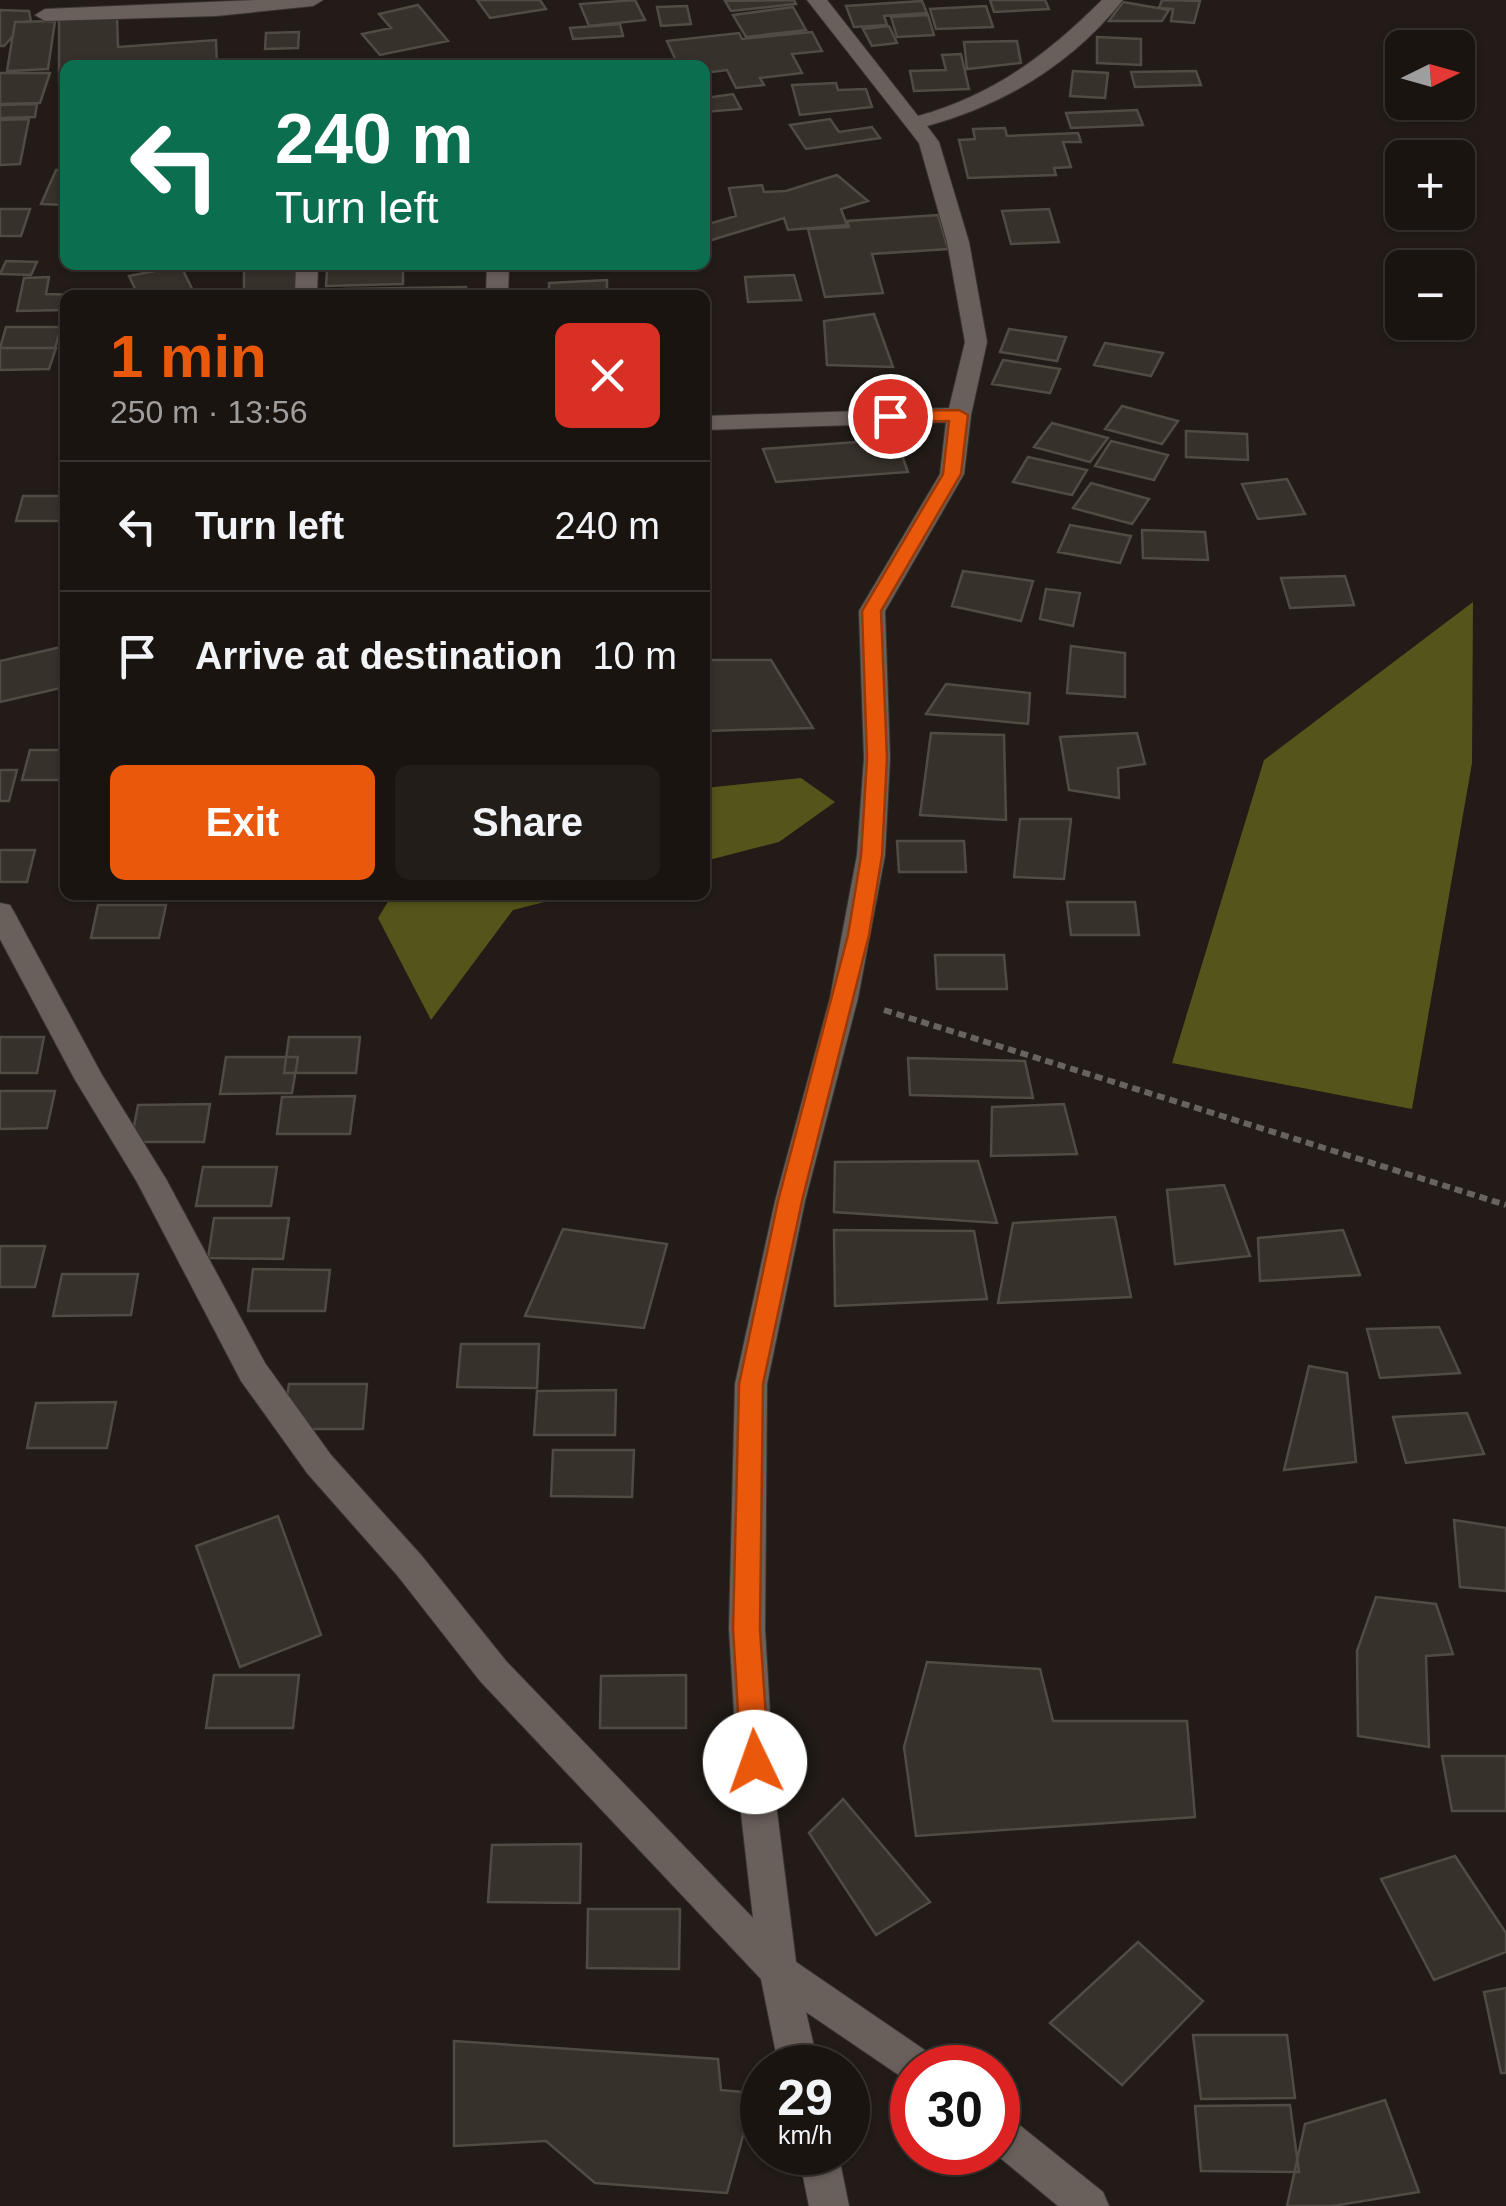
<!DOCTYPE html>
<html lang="en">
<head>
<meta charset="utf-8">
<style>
  :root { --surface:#1a1411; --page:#231d1a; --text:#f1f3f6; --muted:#9f9e9f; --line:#383331; --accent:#ea580c }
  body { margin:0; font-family:Helvetica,sans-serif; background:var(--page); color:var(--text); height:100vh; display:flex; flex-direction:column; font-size:38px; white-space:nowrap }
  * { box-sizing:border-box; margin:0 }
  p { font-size:32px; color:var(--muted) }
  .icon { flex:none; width:55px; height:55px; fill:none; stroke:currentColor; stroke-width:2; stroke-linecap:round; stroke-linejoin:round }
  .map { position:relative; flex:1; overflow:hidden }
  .details { position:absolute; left:60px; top:290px; width:650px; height:610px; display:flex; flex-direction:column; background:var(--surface); border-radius:15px; box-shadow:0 2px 8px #0004,0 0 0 2px var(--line) }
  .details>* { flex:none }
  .top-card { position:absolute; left:60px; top:60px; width:650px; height:210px; border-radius:15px; box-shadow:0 2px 8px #0004,0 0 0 2px var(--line); background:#0b6e4f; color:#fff; overflow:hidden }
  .needle { width:65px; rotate:85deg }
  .buttons { position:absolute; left:1385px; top:30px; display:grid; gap:20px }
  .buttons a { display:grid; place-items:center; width:90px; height:90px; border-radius:15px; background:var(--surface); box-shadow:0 2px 8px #0004,0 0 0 2px var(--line); font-size:50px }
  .speed { position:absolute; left:740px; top:2045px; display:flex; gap:20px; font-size:50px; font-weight:700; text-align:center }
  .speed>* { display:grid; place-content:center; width:130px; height:130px; border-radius:50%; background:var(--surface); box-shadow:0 2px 8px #0004,0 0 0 2px var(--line); line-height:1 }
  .speed small { font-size:25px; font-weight:400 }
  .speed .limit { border:15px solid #d22; background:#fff; color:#111 }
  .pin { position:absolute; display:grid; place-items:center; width:85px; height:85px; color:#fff; margin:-42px; border:5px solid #fff; border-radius:50%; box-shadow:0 2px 10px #0007 }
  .me { position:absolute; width:110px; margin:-55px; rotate:357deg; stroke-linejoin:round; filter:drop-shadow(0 0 8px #0008) }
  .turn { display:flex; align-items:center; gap:35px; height:210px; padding:0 50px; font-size:45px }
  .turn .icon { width:130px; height:130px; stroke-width:2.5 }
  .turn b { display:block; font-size:70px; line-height:85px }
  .round { display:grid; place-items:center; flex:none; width:105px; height:105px; border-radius:15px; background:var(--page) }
  .summary { display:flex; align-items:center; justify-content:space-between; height:170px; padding:0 50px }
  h1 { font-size:60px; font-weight:600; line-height:75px; color:var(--accent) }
  .cta { display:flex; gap:20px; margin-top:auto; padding:20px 50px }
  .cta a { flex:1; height:115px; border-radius:15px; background:var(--accent); color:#fff; font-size:40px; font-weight:600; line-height:115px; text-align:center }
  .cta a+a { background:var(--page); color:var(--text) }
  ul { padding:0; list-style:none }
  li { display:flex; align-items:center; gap:30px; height:130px; padding:0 50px; border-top:2px solid var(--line) }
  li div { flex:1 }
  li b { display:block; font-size:38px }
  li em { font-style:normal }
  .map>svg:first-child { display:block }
</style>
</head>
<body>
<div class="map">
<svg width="1506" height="2206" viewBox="0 0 1506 2206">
  <rect width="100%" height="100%" fill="#221b17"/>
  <!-- forest -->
  <path fill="#55541a" d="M1473 602 1472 763 1412 1109 1172 1063 1264 760Z
    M801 778 835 802 779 842 705 861V788Z
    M392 895H572L513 910 431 1020 378 918Z"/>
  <!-- building -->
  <path fill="#36312a" stroke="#504b43" stroke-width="2.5" d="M477 0H540L546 9 490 18Z
    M635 0 645 20 589 26 580 4Z
    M794 0 796 4 731 11 725 1Z
    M990 0H1045L1049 9 994 12Z
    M1162 0 1200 1 1194 23 1171 21 1173 9 1159 8Z
    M922 1 927 13 884 16 887 25 854 27 846 6Z
    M1123 2 1169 10 1162 21H1109Z
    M418 5 448 41 380 55 362 34 391 28 379 14Z
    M687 6 691 24 661 26 657 7Z
    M986 6 993 27 936 29 930 9Z
    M793 7 806 30 746 37 733 15Z
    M0 10 29 11 31 22H15L13 36 4 46H0Z
    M117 15 118 47 216 40 217 65H65V81L59 82V19Z
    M928 15 934 35 897 37 891 17Z
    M55 21 48 69 7 71 15 22Z
    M620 24 623 36 573 39 570 28Z
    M889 26 897 43 872 46 863 29Z
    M299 32 298 48 265 49 266 33Z
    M812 32 822 51 792 54 802 73 760 78 764 85 736 88 727 70 712 72 705 65H678L667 41 739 33 742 39Z
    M1097 37 1141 39V65L1097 63Z
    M1017 41 1021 63 967 69 964 42Z
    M961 54 969 89 914 91 910 71 946 70 942 55Z
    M1073 71 1108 73 1105 98 1070 96Z
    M1196 71 1201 85 1135 87 1131 72Z
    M0 73H50L40 103 0 104Z
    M836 83 838 90 866 89 872 107 800 115 792 85Z
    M733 94 741 109 705 112V98Z
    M37 104 35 117 0 118V105Z
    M1137 110 1143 125 1071 128 1066 113Z
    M29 119 20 164 0 165V120Z
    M830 119 839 132 872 127 880 138 806 149 790 125Z
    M1005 128 1007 136 1078 133 1081 142H1063L1071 167 1054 168 1056 175 968 178 959 140 975 139 973 129Z
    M56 170H65V205L41 204Z
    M837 175 868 201 841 209 847 225 788 230 784 218 705 242V225L736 216 729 188 762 185 764 192 786 191Z
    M0 209H30L21 236H0Z
    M1049 209 1059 242 1011 244 1002 211Z
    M938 215 948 249 872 254 883 293 825 297 808 229 849 227 847 221Z
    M6 261 37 262 31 275 0 274Z
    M298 265V295H244V267Z
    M353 265H403V284L326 286 327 270 352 269Z
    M181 266 195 295H138L129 276Z
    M794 275 801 300 748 302 745 277Z
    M49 277 46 294 79 295H65V310L17 311 24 278Z
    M607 280V295H549V283Z
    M466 287V295H344V289Z
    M874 314 893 367 827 365 824 321Z
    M6 327H61L55 348H0Z
    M1009 329 1066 337 1057 361 1000 352Z
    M1105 343 1163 353 1151 376 1094 365Z
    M0 348H56L49 369 0 370Z
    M1003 360 1060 369 1050 393 992 384Z
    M1122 406 1178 421 1162 444 1105 429Z
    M1052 423 1108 438 1090 462 1034 447Z
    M1186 431 1247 434 1248 460 1186 457Z
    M896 439 908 472 776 482 763 449Z
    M1111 441 1168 455 1154 480 1095 466Z
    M1028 457 1087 470 1072 495 1013 482Z
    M1287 479 1305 514 1258 519 1242 484Z
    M1091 483 1149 499 1132 524 1073 508Z
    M23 496H65V521H16Z
    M1070 525 1131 536 1120 563 1058 552Z
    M1142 530 1205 532 1208 560 1143 558Z
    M963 571 1033 581 1021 621 952 606Z
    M1345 576 1354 605 1290 608 1281 578Z
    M1046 589 1080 593 1073 626 1040 619Z
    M65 646V687L0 702V661Z
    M1071 646 1125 653V697L1067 693Z
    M705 660H771L813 728 705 731Z
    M946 684 1030 693 1028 724 926 714Z
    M931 733 1004 735 1006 820 920 815Z
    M1137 733 1145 764 1118 768 1119 798 1069 790 1060 737Z
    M30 750H65V780H22Z
    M0 770H17L9 801H0Z
    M1020 819H1071L1064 879 1014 877Z
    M897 841H964L966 872H899Z
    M0 850H35L27 882H0Z
    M1067 902H1135L1139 935H1071Z
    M98 905H166L159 938H91Z
    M935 955H1004L1007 989H937Z
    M0 1037H44L37 1073H0Z
    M289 1037H360L356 1073H284Z
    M226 1057H298L292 1093 220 1094Z
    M908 1058 1025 1061 1033 1098 910 1095Z
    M0 1091H55L47 1128 0 1129Z
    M355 1096 350 1134H277L282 1097Z
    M210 1104 204 1142H131L138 1105Z
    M1064 1104 1077 1154 991 1156 992 1107Z
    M978 1161 997 1223 834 1212 835 1162Z
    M203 1167H277L271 1206H196Z
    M1224 1185 1250 1256 1175 1264 1167 1190Z
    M1115 1217 1131 1297 998 1303 1013 1223Z
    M214 1218H289L283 1259 208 1258Z
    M563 1229 667 1244 644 1328 525 1316Z
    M834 1230 974 1231 987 1299 835 1306Z
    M1343 1230 1360 1275 1260 1281 1258 1238Z
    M0 1246H45L35 1287H0Z
    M253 1269 330 1270 325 1311H248Z
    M62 1274H138L131 1315 53 1316Z
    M1439 1327 1460 1373 1380 1378 1367 1329Z
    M461 1344H539L537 1388 457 1387Z
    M1309 1366 1347 1373 1356 1462 1284 1470Z
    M289 1384H367L363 1429H282Z
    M616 1390 615 1435H534L537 1391Z
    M116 1402 107 1448H27L36 1403Z
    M1467 1413 1484 1454 1406 1463 1393 1417Z
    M553 1450H634L632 1497 551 1496Z
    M278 1516 321 1635 240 1667 196 1546Z
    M1454 1520 1506 1528V1591L1460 1587Z
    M1376 1597 1436 1604 1453 1654 1426 1656 1429 1747 1358 1736 1357 1651Z
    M927 1662 1040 1669 1053 1721H1187L1195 1817 916 1836 904 1747Z
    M214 1675H299L293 1728H206Z
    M686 1675V1728H600L601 1676Z
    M1442 1756H1506V1811H1452Z
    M843 1799 930 1902 876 1935 809 1833Z
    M581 1844 580 1903 488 1902 492 1845Z
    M1455 1856 1506 1933V1952L1434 1980 1381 1879Z
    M588 1909H680L679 1969 587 1968Z
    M1138 1942 1203 2001 1122 2085 1050 2023Z
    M1506 1988V2073H1501L1484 1992Z
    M1193 2035H1287L1295 2098 1201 2099Z
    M454 2041 718 2059 721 2090 755 2093 727 2193 595 2183 546 2141 454 2146Z
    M1385 2100 1419 2192 1332 2206H1287L1305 2124Z
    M1290 2105 1299 2172 1201 2171 1195 2106Z"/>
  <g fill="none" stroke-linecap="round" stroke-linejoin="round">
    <!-- minor casing -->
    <g stroke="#3a3532" stroke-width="2">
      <path id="minor" d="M256 0H323L313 6 216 16 45 21 35 15 45 9Z
        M807 0H827L918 116C993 95 1047 55 1102 0H1123C1072 64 1004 105 927 126L939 142 969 242 987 342 971 415 964 474 885 611 890 758 885 855 858 998 805 1201 767 1384 765 1629 775 1796 796 1962 932 2055 937 2068H912V2084L806 2012 819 2068H779L761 1979 480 1681 397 1575 307 1473 241 1381 137 1182 74 1078 0 939V903L10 905 14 912 102 1075 166 1179 265 1363 331 1455 421 1555 506 1661 753 1918 739 1796 729 1629 735 1384 775 1201 830 998 857 855 864 758 859 611 940 474 946 422 705 430V416L949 408 965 342 947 242 919 143Z
        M296 265H318L317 295H295Z
        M487 265H509L508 295H486Z
        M998 2113 1012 2119 1103 2192 1109 2206H1058L993 2152H998Z
        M798 2152H838L849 2206H809Z"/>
    </g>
    <!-- path -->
    <path stroke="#69635f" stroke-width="6" stroke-dasharray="8 5" stroke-linecap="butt" d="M884 1010 1506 1205"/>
    <!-- minor -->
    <use href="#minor" fill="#69605b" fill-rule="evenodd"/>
  </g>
  <!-- route -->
  <path fill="#ea580c" stroke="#983908" stroke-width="2.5" d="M959 410 968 415 961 474 881 611 887 758 882 856 869 935 802 1201 763 1384 760 1629 769 1762 764 1771 755 1774 745 1771 741 1762 733 1629 739 1384 778 1201 848 935 861 856 867 758 862 611 943 474 949 421 890 422 881 416 890 411Z"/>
</svg>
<div class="buttons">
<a><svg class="needle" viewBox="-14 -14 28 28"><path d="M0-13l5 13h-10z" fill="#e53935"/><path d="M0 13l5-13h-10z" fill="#9f9e9f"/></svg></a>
<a>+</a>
<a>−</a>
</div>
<div class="speed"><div>29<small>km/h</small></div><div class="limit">30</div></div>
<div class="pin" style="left:890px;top:416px;background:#d93025"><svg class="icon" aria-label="arrive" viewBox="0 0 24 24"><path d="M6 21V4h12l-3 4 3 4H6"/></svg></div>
<svg class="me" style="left:755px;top:1762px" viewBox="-20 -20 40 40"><circle r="19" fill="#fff"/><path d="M0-13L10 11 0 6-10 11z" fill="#ea580c"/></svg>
<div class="top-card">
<div class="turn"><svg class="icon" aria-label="left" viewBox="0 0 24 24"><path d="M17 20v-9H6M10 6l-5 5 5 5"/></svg><div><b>240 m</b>Turn left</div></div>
</div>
<section class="details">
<div class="summary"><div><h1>1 min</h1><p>250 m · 13:56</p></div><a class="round" style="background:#d93025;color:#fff"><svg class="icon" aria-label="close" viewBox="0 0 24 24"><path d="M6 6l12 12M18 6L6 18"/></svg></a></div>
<ul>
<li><svg class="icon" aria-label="left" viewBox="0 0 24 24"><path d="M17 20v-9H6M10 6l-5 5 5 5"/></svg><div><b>Turn left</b></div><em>240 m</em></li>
<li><svg class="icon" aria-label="arrive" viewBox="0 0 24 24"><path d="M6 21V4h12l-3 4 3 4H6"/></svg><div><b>Arrive at destination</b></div><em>10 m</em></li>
</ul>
<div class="cta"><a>Exit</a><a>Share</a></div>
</section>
</div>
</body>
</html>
